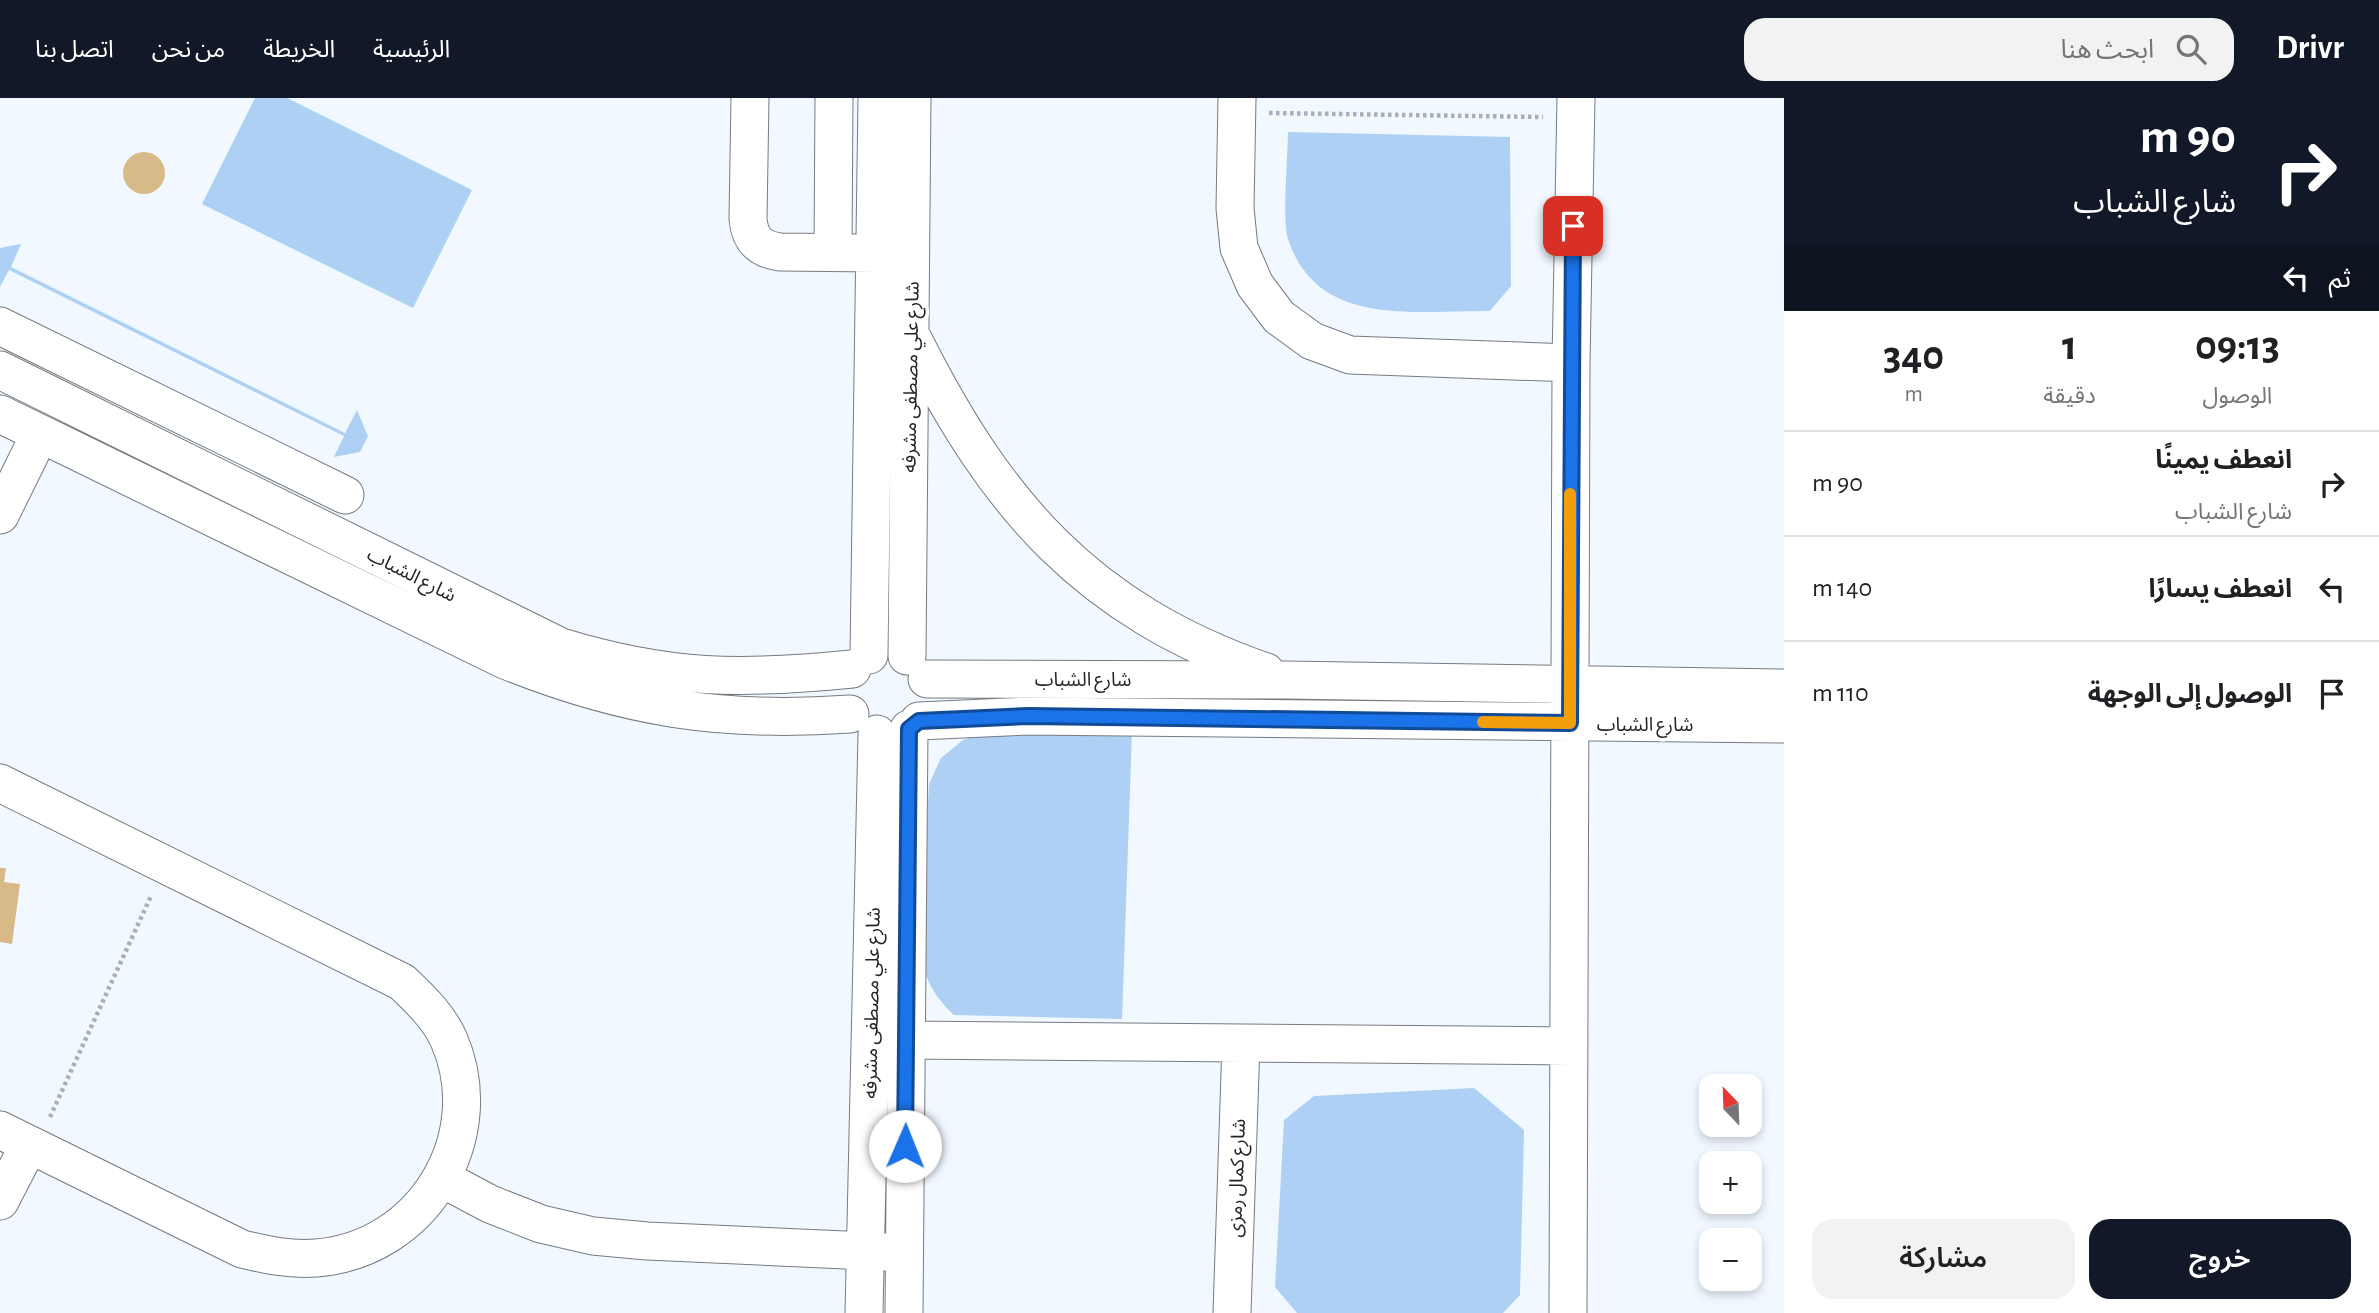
<!DOCTYPE html>
<html lang="ar">
<head>
<meta charset="utf-8">
<style>
  :root { --surface:#fff; --page:#f2f2f2; --text:#202124; --muted:#757577; --line:#e0e0e0; --accent:#111827 }
  body { margin:0; font-family:"Alegreya Sans","Noto Sans Arabic",sans-serif; background:var(--page); color:var(--text); direction:rtl; height:100vh; display:flex; flex-direction:column; font-size:26px; white-space:nowrap }
  * { box-sizing:border-box; margin:0 }
  p { font-size:23px; color:var(--muted) }
  .icon { flex:none; width:38px; height:38px; fill:none; stroke:currentColor; stroke-width:2; stroke-linecap:round; stroke-linejoin:round }
  .map { position:relative; flex:1; overflow:hidden; direction:ltr }
  .panel { display:flex; flex-direction:column; background:var(--surface); width:595px }
  .panel>* { flex:none }
  .banner { background:#111827; color:#fff; overflow:hidden }
  .needle { width:46px; rotate:337deg }
  .buttons { position:absolute; left:1699px; top:976px; display:grid; gap:14px }
  .buttons a { display:grid; place-items:center; width:63px; height:63px; border-radius:14px; background:var(--surface); box-shadow:0 4px 10px #0003; font-size:35px }
  .pin { position:absolute; display:grid; place-items:center; width:60px; height:60px; color:#fff; margin:-30px; border-radius:14px; box-shadow:0 4px 10px #0006 }
  .me { position:absolute; width:77px; margin:-38px; rotate:1deg; stroke-linejoin:round; filter:drop-shadow(0 0 5px #0008) }
  .turn { display:flex; align-items:center; gap:24px; height:147px; padding:0 28px; font-size:32px }
  .turn .icon { width:91px; height:91px; stroke-width:2.5 }
  .turn b { display:block; font-size:49px; line-height:60px }
  .then { display:flex; align-items:center; height:66px; padding:0 28px; background:#0003; gap:14px; font-size:26px }
  .eta { display:flex; justify-content:space-evenly; align-items:center; height:119px; text-align:center }
  .eta b { font-size:42px; font-weight:600; line-height:49px }
  .button { display:flex; gap:14px; margin-top:auto; padding:14px 28px }
  .button a { flex:1; height:80px; border-radius:21px; background:var(--accent); color:#fff; font-size:28px; font-weight:600; line-height:80px; text-align:center }
  .button a+a { background:var(--page); color:var(--text) }
  ul { padding:0; list-style:none }
  li { display:flex; align-items:center; gap:21px; height:105px; padding:0 28px; border-top:2px solid var(--line) }
  li div { flex:1 }
  li b { display:block; font-size:26px }
  li em { font-style:normal }
  header { display:flex; align-items:center; gap:42px; box-sizing:border-box; height:98px; padding:0 35px; background:var(--accent); color:#fff }
  header strong { font-size:33px }
  nav { display:flex; gap:38px; margin-inline-start:auto; font-size:24px }
  .search { width:490px; height:63px; background:var(--page); display:flex; align-items:center; gap:18px; box-sizing:border-box; padding:0 24px; border-radius:21px; color:var(--muted); font-size:26px }
  main { display:flex; flex:1; min-height:0 }
  .map>svg:first-child { display:block }
</style>
</head>
<body>
<header>
<strong>Drivr</strong>
<div class="search"><svg class="icon" aria-label="search" viewBox="0 0 24 24"><circle cx="10" cy="10" r="6"/><path d="M15 15l6 6"/></svg>ابحث هنا</div>
<nav><a>الرئيسية</a><a>الخريطة</a><a>من نحن</a><a>اتصل بنا</a></nav>
</header>
<main>
<section class="panel">
<div class="banner">
<div class="turn"><svg class="icon" aria-label="right" viewBox="0 0 24 24"><path d="M7 20v-9h11M14 6l5 5-5 5"/></svg><div><b>90 m</b>شارع الشباب</div></div>
<div class="then">ثم<svg class="icon" aria-label="left" viewBox="0 0 24 24"><path d="M17 20v-9H6M10 6l-5 5 5 5"/></svg></div>
</div>
<div class="eta">
<div><b>09:13</b><p>الوصول</p></div>
<div><b>1</b><p>دقيقة</p></div>
<div><b>340</b><p>m</p></div>
</div>
<ul>
<li><svg class="icon" aria-label="right" viewBox="0 0 24 24"><path d="M7 20v-9h11M14 6l5 5-5 5"/></svg><div><b>انعطف يمينًا</b><p>شارع الشباب</p></div><em>90 m</em></li>
<li><svg class="icon" aria-label="left" viewBox="0 0 24 24"><path d="M17 20v-9H6M10 6l-5 5 5 5"/></svg><div><b>انعطف يسارًا</b></div><em>140 m</em></li>
<li><svg class="icon" aria-label="arrive" viewBox="0 0 24 24"><path d="M6 21V4h12l-3 4 3 4H6"/></svg><div><b>الوصول إلى الوجهة</b></div><em>110 m</em></li>
</ul>
<div class="button"><a>خروج</a><a>مشاركة</a></div>
</section>
<div class="map">
<svg width="1784" height="1215" viewBox="0 0 1784 1215">
  <rect width="100%" height="100%" fill="#f1f8ff"/>
  <!-- green -->
  <path fill="#add0f4" d="M255 0H287L472 92 413 210 202 106Z
    M1288 34 1510 39 1511 188 1490 213C1414 212 1318 231 1288 141 1282 125 1288 55 1288 34Z
    M21 146 11 169 345 335 357 312 368 338 360 354 334 359 344 338 9 172 0 189V150Z
    M988 633H1132L1122 921 954 917C934 898 925 882 920 855L929 686 941 660 963 642Z
    M1474 990 1524 1032 1520 1197 1503 1215H1297L1275 1189 1284 1022 1314 998Z"/>
  <!-- building -->
  <path fill="#d8ba89" d="M123 75a21 21 0 1 1 42 0a21 21 0 1 1-42 0Z
    M0 770H6L4 784 20 786 12 846 0 844Z"/>
  <g fill="none" stroke-linecap="round" stroke-linejoin="round">
    <!-- minor casing -->
    <g stroke="#757b81" stroke-width="39">
      <path id="minor" d="M750 0 748 121C750 142 759 151 780 154L875 155
        M1237 0 1235 110 1239 150 1255 187 1279 219 1312 243 1350 257 1571 265
        M833 154 834 0
        M0 228 345 397
        M914 243C997 408 1087 512 1266 574
        M0 272 561 549C669 582 741 582 852 571
        M0 316 505 562C624 610 721 625 850 616
        M0 417 40 336
        M869 557 877 0
        M907 558 912 0
        M927 581 1286 582 1784 590
        M919 623 1028 618 1784 626
        M0 685 402 884C420 901 439 919 449 942 491 1039 423 1152 316 1160 290 1162 267 1157 242 1151L0 1032
        M906 942 1569 948
        M443 1081 490 1106 541 1126 593 1138 647 1143 889 1154
        M0 1103 29 1047
        M864 1215 877 636
        M904 1215 909 631
        M1232 1215 1241 945
        M1568 1215 1571 265 1576 0"/>
    </g>
    <!-- path -->
    <path stroke="#a9afb4" stroke-width="4.5" stroke-dasharray="3.5 3.5" stroke-linecap="butt" d="M1269 15 1543 19
      M50 1019 151 798"/>
    <!-- minor -->
    <use href="#minor" stroke="#fff" stroke-width="37"/>
  </g>
  <g fill="none" stroke-linecap="round" stroke-linejoin="round">
    <!-- route casing -->
    <g stroke="#114b97" stroke-width="18">
      <path id="route" d="M905 1048 909 631 919 623 1028 618 1570 625 1573 128"/>
    </g>
    <!-- route -->
    <use href="#route" stroke="#1a73e8" stroke-width="12"/>
    <!-- slow -->
    <path stroke="#f59e0b" stroke-width="12" d="M1483 624 1570 625V396"/>
  </g>
  <g text-anchor="middle" stroke-width="7" stroke-linejoin="round" paint-order="stroke">
    <!-- street labels -->
    <g font-size="19" fill="#232628" stroke="#fff">
      <text transform="translate(910 279) rotate(-89)" y="7">شارع علي مصطفى مشرفه</text>
      <text transform="translate(412 476) rotate(27)" y="7">شارع الشباب</text>
      <text x="1083" y="588">شارع الشباب</text>
      <text x="1645" y="633">شارع الشباب</text>
      <text transform="translate(871 905) rotate(-89)" y="7">شارع علي مصطفى مشرفه</text>
      <text transform="translate(1236 1080) rotate(-88)" y="7">شارع كمال رمزى</text>
    </g>
  </g>
</svg>
<div class="buttons">
<a><svg class="needle" viewBox="-14 -14 28 28"><path d="M0-13l5 13h-10z" fill="#e53935"/><path d="M0 13l5-13h-10z" fill="#757577"/></svg></a>
<a>+</a>
<a>−</a>
</div>
<div class="pin" style="left:1573px;top:128px;background:#d93025"><svg class="icon" aria-label="arrive" viewBox="0 0 24 24"><path d="M6 21V4h12l-3 4 3 4H6"/></svg></div>
<svg class="me" style="left:905px;top:1048px" viewBox="-20 -20 40 40"><circle r="19" fill="#fff"/><path d="M0-13L10 11 0 6-10 11z" fill="#1a73e8"/></svg>
</div>
</main>
</body>
</html>
